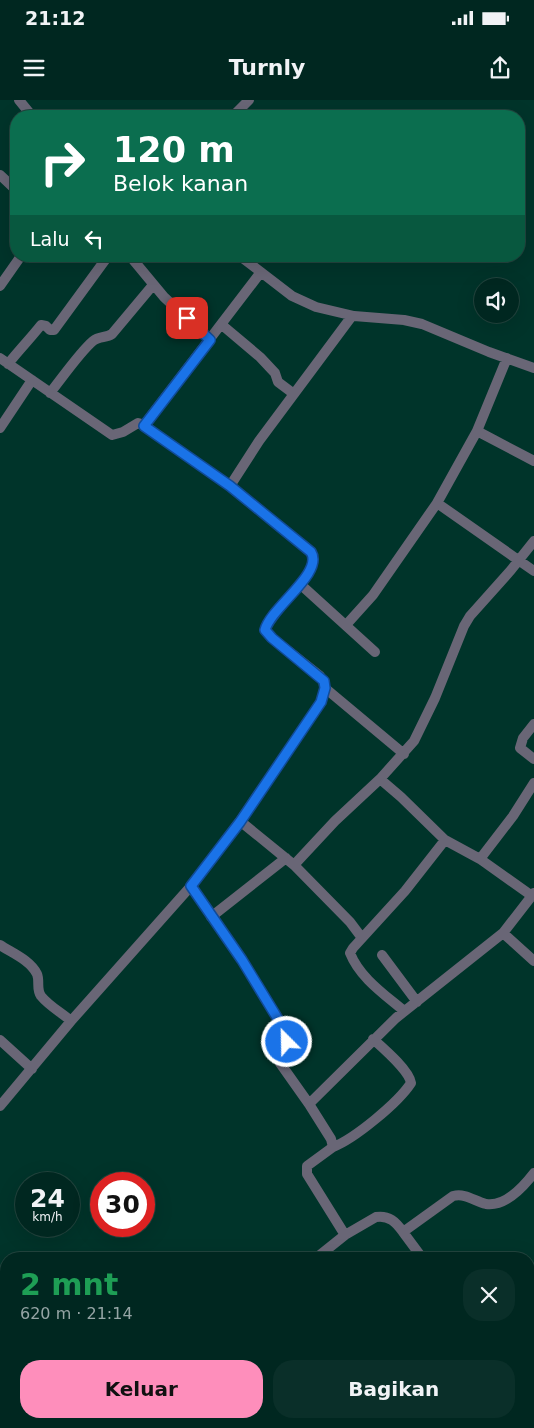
<!DOCTYPE html>
<html lang="id">
<head>
<meta charset="utf-8">
<style>
  :root { --surface:#002720; --page:#0a2f29; --text:#f1f3f6; --muted:#95a5a5; --line:#22443e; --accent:#fe8ebb }
  body { margin:0; font-family:"DejaVu Sans",sans-serif; background:var(--page); color:var(--text); height:100vh; display:flex; flex-direction:column; font-size:19px; white-space:nowrap }
  * { box-sizing:border-box; margin:0 }
  p { font-size:16px; color:var(--muted) }
  .icon { flex:none; width:28px; height:28px; fill:none; stroke:currentColor; stroke-width:2; stroke-linecap:round; stroke-linejoin:round }
  .map { position:relative; flex:1; overflow:hidden }
  .drawer { position:absolute; left:0px; top:1152px; width:535px; height:176px; display:flex; flex-direction:column; background:var(--surface); border-radius:20px 20px 0 0; box-shadow:0 5px 20px #0002,0 0 0 1px var(--line) }
  .drawer>* { flex:none }
  .top-card { position:absolute; left:10px; top:10px; width:515px; height:152px; border-radius:20px; box-shadow:0 5px 20px #0002,0 0 0 1px var(--line); background:#0b6e4f; color:#fff; overflow:hidden }
  .tools { position:absolute; left:474px; top:178px; display:grid; gap:10px }
  .tools a { display:grid; place-items:center; width:45px; height:45px; border-radius:50%; background:var(--surface); box-shadow:0 5px 20px #0002,0 0 0 1px var(--line); font-size:25px }
  .speed { position:absolute; left:15px; top:1072px; display:flex; gap:10px; font-size:25px; font-weight:700; text-align:center }
  .speed>* { display:grid; place-content:center; width:65px; height:65px; border-radius:50%; background:var(--surface); box-shadow:0 5px 20px #0002,0 0 0 1px var(--line); line-height:1 }
  .speed small { font-size:12px; font-weight:400 }
  .speed .limit { border:8px solid #d22; background:#fff; color:#111 }
  .pin { position:absolute; display:grid; place-items:center; width:42px; height:42px; color:#fff; margin:-21px; border-radius:10px; box-shadow:0 2px 8px #0006 }
  .me { position:absolute; width:55px; margin:-28px; rotate:337deg; stroke-linejoin:round; filter:drop-shadow(0 0 4px #0008) }
  .turn { display:flex; align-items:center; gap:18px; height:105px; padding:0 20px; font-size:22px }
  .turn .icon { width:65px; height:65px; stroke-width:2.5 }
  .turn b { display:block; font-size:35px; line-height:42px }
  .then { display:flex; align-items:center; height:48px; padding:0 20px; background:#0003; gap:10px; font-size:19px }
  .round { display:grid; place-items:center; flex:none; width:52px; height:52px; border-radius:20px; background:var(--page) }
  .overview { display:flex; align-items:center; justify-content:space-between; height:85px; padding:0 20px }
  h1 { font-size:30px; font-weight:600; line-height:38px; color:#1e9e55 }
  .primary-button { display:flex; gap:10px; margin-top:auto; padding:10px 20px }
  .primary-button a { flex:1; height:58px; border-radius:20px; background:var(--accent); color:#111; font-size:20px; font-weight:600; line-height:58px; text-align:center }
  .primary-button a+a { background:var(--page); color:var(--text) }
  .status { display:flex; justify-content:space-between; align-items:center; height:35px; padding:0 25px; background:var(--surface); direction:ltr }
  .status svg { height:14px; fill:currentColor }
  header { display:flex; justify-content:space-between; align-items:center; height:65px; padding:0 20px; background:var(--surface); font-size:22px; font-weight:600 }
  .map>svg:first-child { display:block }
</style>
</head>
<body>
<div class="status"><b>21:12</b><svg viewBox="0 0 49 12"><path d="M0 12V9h3v3zM5 12V6h3v6zM10 12V3h3v9zM15 12V0h3v12zM26 1h20v11H26zM47 4h2v5h-2z"/></svg></div>
<header><svg class="icon" aria-label="menu" viewBox="0 0 24 24"><path d="M4 6h16M4 12h16M4 18h16"/></svg>Turnly<svg class="icon" aria-label="share" viewBox="0 0 24 24"><path d="M12 15V3M7 8l5-5 5 5M5 13v7h14v-7"/></svg></header>
<div class="map">
<svg width="534" height="1328" viewBox="0 0 534 1328">
  <rect width="100%" height="100%" fill="#00342a"/>
  <g fill="none" stroke-linecap="round" stroke-linejoin="round">
    <!-- minor -->
    <path stroke="#696676" stroke-width="10" d="M19 0 32 16
      M233 16 249 0
      M0 75 16 90
      M130 156 164 197 210 240
      M240 156 292 196 316 207 354 216 404 220 422 224 489 252 534 268
      M0 186 21 156
      M222 225 260 257 275 273 278 282 294 294
      M0 258 112 335 123 332 138 323 142 324 230 386 311 452C324 474 271 507 265 530L272 538 320 576C327 585 324 592 321 602L240 721 191 786 71 921 0 1006
      M507 258 477 331 437 403 534 471
      M8 264C19 250 30 239 41 225L46 226 50 230H54L108 156
      M50 293C62 278 80 252 93 241 99 236 106 238 112 234L153 185
      M144 325 261 172
      M0 328 32 280
      M477 331 534 361
      M230 386 259 341 352 216
      M300 484 375 552
      M346 525 373 495 437 403
      M325 588 404 654
      M534 624 523 638 520 648 534 659
      M380 679 401 697 445 740 480 759 532 796
      M240 721 294 765 350 822 362 838
      M480 759 513 716 534 683
      M294 765 335 721 380 679 414 641 435 598 464 526 470 516 511 470 534 441
      M191 786 242 860 286 932 287 937 286 945 278 958 280 963 309 1004
      M211 817 286 758
      M503 833 534 861
      M0 845C12 853 30 860 37 874 40 881 36 889 41 896 49 906 62 913 71 921
      M382 855 417 902
      M404 911C384 894 360 878 350 853L353 848 405 791 445 740
      M0 940 32 969
      M333 1047C354 1039 398 1003 411 983 409 970 383 948 373 939
      M345 1135 376 1117C389 1115 396 1122 403 1132
      M315 1159 345 1135 307 1074V1066L333 1047 331 1039 309 1004 396 918 503 833 534 793
      M423 1159 403 1132 453 1096C466 1093 474 1101 486 1104 505 1107 524 1086 534 1073
      M529 1204H534
      M419 1322 423 1328"/>
  </g>
  <g fill="none" stroke-linecap="round" stroke-linejoin="round">
    <!-- route casing -->
    <g stroke="#114b97" stroke-width="12">
      <path id="route" d="M187 218 210 240 144 326 230 386 311 452C324 473 271 507 265 530L272 538 324 581 325 588 321 602 240 722 191 786 242 860 281 924 287 937V942"/>
    </g>
    <!-- route -->
    <use href="#route" stroke="#1a73e8" stroke-width="9"/>
  </g>
</svg>
<div class="tools">
<a><svg class="icon" aria-label="sound" viewBox="0 0 24 24"><path d="M4 9h4l5-4v14l-5-4H4zM17 9q2 3 0 6"/></svg></a>
</div>
<div class="speed"><div>24<small>km/h</small></div><div class="limit">30</div></div>
<div class="pin" style="left:187px;top:218px;background:#d93025"><svg class="icon" aria-label="arrive" viewBox="0 0 24 24"><path d="M6 21V4h12l-3 4 3 4H6"/></svg></div>
<svg class="me" style="left:287px;top:942px" viewBox="-20 -20 40 40"><circle r="17" fill="#1a73e8" stroke="#fff" stroke-width="3"/><path d="M0-11L8 9 0 5-8 9z" fill="#fff"/></svg>
<div class="top-card">
<div class="turn"><svg class="icon" aria-label="right" viewBox="0 0 24 24"><path d="M7 20v-9h11M14 6l5 5-5 5"/></svg><div><b>120 m</b>Belok kanan</div></div>
<div class="then">Lalu<svg class="icon" aria-label="left" viewBox="0 0 24 24"><path d="M17 20v-9H6M10 6l-5 5 5 5"/></svg></div>
</div>
<section class="drawer">
<div class="overview"><div><h1>2 mnt</h1><p>620 m · 21:14</p></div><a class="round"><svg class="icon" aria-label="close" viewBox="0 0 24 24"><path d="M6 6l12 12M18 6L6 18"/></svg></a></div>
<div class="primary-button"><a>Keluar</a><a>Bagikan</a></div>
</section>
</div>
</body>
</html>
